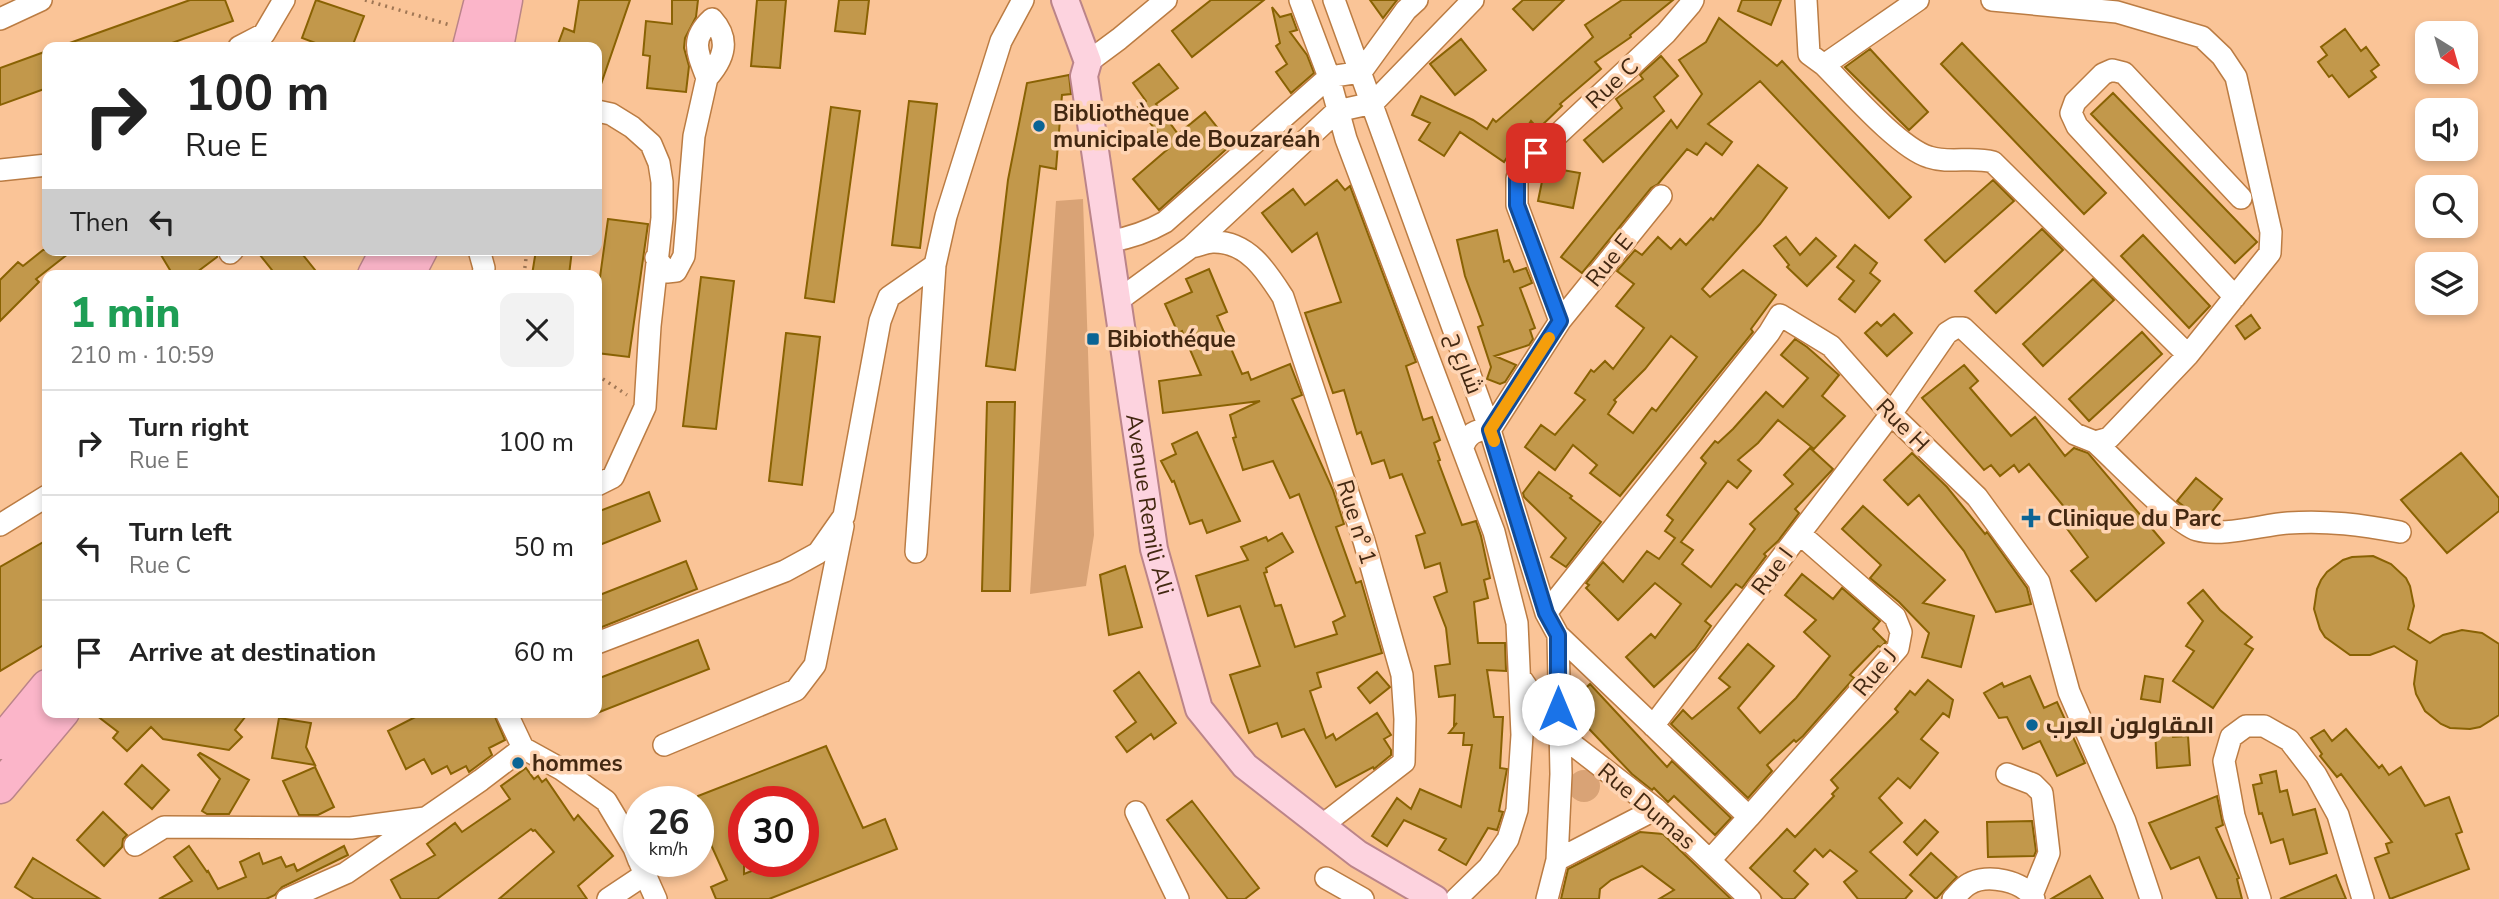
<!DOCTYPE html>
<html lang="en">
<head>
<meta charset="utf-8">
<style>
  :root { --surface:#fff; --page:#f2f2f2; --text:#222; --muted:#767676; --line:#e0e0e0 }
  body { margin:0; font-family:"Nunito Sans",Cairo,sans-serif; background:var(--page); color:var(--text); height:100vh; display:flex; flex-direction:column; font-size:26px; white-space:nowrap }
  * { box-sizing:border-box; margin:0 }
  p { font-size:23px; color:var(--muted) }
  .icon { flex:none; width:38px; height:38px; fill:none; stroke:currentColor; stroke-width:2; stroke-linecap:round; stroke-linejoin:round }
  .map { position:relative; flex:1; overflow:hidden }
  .sheet { position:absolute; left:42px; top:270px; width:560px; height:448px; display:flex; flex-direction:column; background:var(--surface); border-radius:14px; box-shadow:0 4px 10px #0003 }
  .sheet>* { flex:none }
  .top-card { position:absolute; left:42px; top:42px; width:560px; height:214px; border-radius:14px; box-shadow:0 4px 10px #0003; background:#fff; color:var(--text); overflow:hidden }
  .needle { width:46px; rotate:143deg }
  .fabs { position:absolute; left:2415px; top:21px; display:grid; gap:14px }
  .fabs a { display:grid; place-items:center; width:63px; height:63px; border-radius:14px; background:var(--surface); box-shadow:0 4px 10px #0003; font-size:35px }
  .speed { position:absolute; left:623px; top:786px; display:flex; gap:14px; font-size:35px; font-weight:700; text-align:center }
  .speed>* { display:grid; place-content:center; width:91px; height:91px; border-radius:50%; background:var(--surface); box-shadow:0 4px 10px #0003; line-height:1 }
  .speed small { font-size:18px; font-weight:400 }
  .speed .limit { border:10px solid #d22; background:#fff; color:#111 }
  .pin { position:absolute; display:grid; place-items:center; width:60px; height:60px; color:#fff; margin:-30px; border-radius:14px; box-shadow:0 4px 10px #0006 }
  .me { position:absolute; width:77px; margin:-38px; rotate:0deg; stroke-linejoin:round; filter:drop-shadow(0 0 5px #0008) }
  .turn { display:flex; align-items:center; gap:24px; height:147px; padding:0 28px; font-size:32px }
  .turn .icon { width:91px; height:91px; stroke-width:2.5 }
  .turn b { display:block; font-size:49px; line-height:60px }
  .then { display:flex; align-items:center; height:66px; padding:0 28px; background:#0003; gap:14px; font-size:26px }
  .round { display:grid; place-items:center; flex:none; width:74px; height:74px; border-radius:14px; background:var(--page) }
  .overview { display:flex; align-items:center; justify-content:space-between; height:119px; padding:0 28px }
  h1 { font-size:42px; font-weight:800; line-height:52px; color:#1e9e55 }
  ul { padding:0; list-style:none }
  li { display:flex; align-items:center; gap:21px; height:105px; padding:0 28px; border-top:2px solid var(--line) }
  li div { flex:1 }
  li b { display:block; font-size:26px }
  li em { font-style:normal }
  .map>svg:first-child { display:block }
</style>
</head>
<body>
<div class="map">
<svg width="2499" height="899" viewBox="0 0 2499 899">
  <rect width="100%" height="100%" fill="#fac497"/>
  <!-- green -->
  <path fill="#d9a376" d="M1083 199 1094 535 1086 586 1030 594 1056 201Z
    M1568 786a16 16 0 1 1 32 0a16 16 0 1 1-32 0Z"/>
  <!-- building -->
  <path fill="#c2984b" stroke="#896203" stroke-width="2" fill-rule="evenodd" d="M190 0H225L233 21 161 47H64V45Z
    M316 0 364 16 352 47H326L302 38Z
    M579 0H630L599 90H597V47H557L564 28 574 32Z
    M672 0H698L696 17 685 38 684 48 689 66 686 92 647 88 650 56 643 55 646 21 672 24Z
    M757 0H786L780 68 751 66Z
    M839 0H869L865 34 835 31Z
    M1211 0H1264L1192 57 1172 31Z
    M1370 0H1397L1383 18Z
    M1523 0H1564L1533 30 1513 9Z
    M1622 0H1673L1630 35 1631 37 1595 62 1601 69 1560 104 1562 106 1538 129 1531 121 1504 162 1460 132 1444 156 1419 140 1430 123 1412 115 1421 96 1473 120 1487 129 1493 119 1496 122 1593 37 1585 25Z
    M1742 0H1781L1771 25 1738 11Z
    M1272 7 1280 17 1291 14 1297 30 1290 32 1307 55 1314 73 1291 93 1276 72 1287 64 1276 46 1280 43Z
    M1719 18 1777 66 1782 61 1911 197 1889 218 1760 81 1708 124 1732 142 1722 155 1706 143 1697 155 1687 149 1658 184 1651 188 1582 273 1561 257 1671 120 1677 128 1702 94 1679 60 1706 42Z
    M2345 29 2361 51 2366 47 2379 65 2371 71 2376 77 2349 97 2332 75 2329 77 2318 62 2327 55 2321 47Z
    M1461 39 1486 70 1455 95 1430 64Z
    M1962 43 2106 193 2084 214 1941 64Z
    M1870 49 1928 112 1909 130 1845 67Z
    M47 51V88L0 105V68Z
    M1661 56 1678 76 1654 97 1664 111 1603 162 1584 140 1622 108 1616 99 1643 79 1640 75Z
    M1159 64 1178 88 1156 104 1178 134 1205 112 1231 145 1159 210 1133 179 1169 148 1138 107 1146 101 1133 83Z
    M1069 75 1071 94 1062 95 1056 169 1040 166 1015 370 986 366 1008 180 1027 83Z
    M2113 93 2257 242 2235 263 2091 114Z
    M909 101 937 104 920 248 892 245Z
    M831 107 860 111 834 302 805 298Z
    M1758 165 1787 188 1760 224 1702 289 1710 297 1743 270 1776 295 1751 329 1753 332 1620 496 1590 473 1597 465 1573 445 1555 470 1525 447 1541 425 1555 435 1585 400 1575 393 1591 370 1594 372 1605 361 1613 369 1644 328 1616 306 1634 284 1617 271 1635 250 1642 255 1658 237 1671 249 1680 239 1686 245 1711 218 1713 220ZM1671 336 1697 357 1656 411 1652 408 1633 433 1608 414 1616 402 1614 400 1645 369Z
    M1545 167 1580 173 1573 208 1538 201Z
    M1337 180 1345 190 1350 186 1416 362 1406 366 1423 420 1432 417 1440 440 1434 443 1440 460 1438 461 1462 525 1476 521 1481 536 1490 578 1484 580 1488 598 1474 602 1478 643H1505L1506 671 1487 670 1494 717H1503L1500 768 1507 769 1499 811 1503 812 1497 830 1488 828 1466 865 1439 850 1446 839 1404 820 1387 846 1372 836 1397 798 1411 809 1420 789 1461 807 1472 745H1463L1464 733H1449L1457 723 1454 725 1455 695 1439 697 1435 666 1450 664 1446 628 1434 597 1447 592 1440 563 1425 568 1416 536 1425 533 1402 474 1390 478 1384 460 1372 464 1361 432 1357 434 1344 390 1333 393 1305 313 1341 302 1317 233 1292 252 1262 213 1293 189 1305 205Z
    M1993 180 2014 201 1945 262 1925 240Z
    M608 219 648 224 629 357 597 353V299Z
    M2042 229 2063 250 1996 313 1975 291Z
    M1497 230 1504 262 1509 260 1514 272 1526 268 1532 283 1520 288 1535 328 1530 330 1533 339 1529 345 1495 356 1516 365 1505 382 1500 384 1487 379 1491 367 1478 327 1483 325 1465 276 1457 240Z
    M2143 235 2210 306 2189 328 2121 256Z
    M1786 237 1800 255 1816 238 1836 256 1807 286 1787 267 1789 265 1774 246Z
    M1855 245 1877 263 1870 273 1880 281 1855 312 1839 299 1854 281 1837 267Z
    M43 250H73L36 279 39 282 0 321V280L18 262 23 266Z
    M158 250H217V257L193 275H173Z
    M256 250H299L319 275H276Z
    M536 250H572L569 275H532Z
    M1209 269 1227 312 1217 316 1242 374 1248 372 1251 380 1290 364 1302 395 1292 399 1333 490 1344 524 1336 527 1356 583 1361 581 1382 653 1317 673 1321 687 1310 691 1326 738 1333 734 1336 740 1377 713 1391 735 1384 739 1391 750V755L1374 769 1373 767 1336 787 1304 729 1282 737 1277 723 1249 733 1230 675 1260 666 1240 606 1208 616 1196 576 1248 560 1241 547 1266 537 1268 541 1282 533 1293 552 1266 568 1267 572 1264 573 1275 606 1281 605 1295 647 1337 634 1333 622 1345 616 1299 494 1290 498 1273 461 1243 470 1233 438 1236 437 1230 415 1260 401 1163 413 1159 381 1201 375 1182 331 1178 333 1165 304 1192 292 1186 279Z
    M701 277 734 281 716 429 683 426Z
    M2093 279 2114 300 2043 366 2023 344Z
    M1894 314 1912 333 1887 356 1865 333 1877 322 1881 326Z
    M2251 315 2260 328 2245 339 2236 326Z
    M2142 332 2162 354 2089 421 2069 399Z
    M786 333 820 337 802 485 769 481Z
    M1795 339 1807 347 1839 375 1822 396 1845 416 1814 449 1778 420 1758 443 1738 460 1751 471 1737 488 1728 481 1681 542 1693 550 1682 564 1711 587 1755 529 1750 524 1793 484 1784 475 1810 448 1833 469 1795 509 1799 513 1778 541 1764 554 1766 556 1742 588 1736 584 1705 621 1711 626 1695 649 1654 687 1626 657 1651 634 1655 638 1681 604 1655 583 1618 620 1586 588 1589 585 1586 583 1603 562 1623 582 1647 551 1659 559 1675 538 1665 531 1673 520 1667 515 1706 463 1701 458 1715 441 1718 443 1733 429 1766 392 1783 407 1808 378 1781 355Z
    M1964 365 1978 381 1970 388 2011 436 2035 417 2065 456 2074 448 2088 453 2164 543 2096 601 2071 571 2088 557 2065 526 2074 519 2029 464 2019 472 2014 465 2000 476 1991 465 1984 470 1922 398Z
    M987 402H1015L1010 591H982Z
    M1197 432 1240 521 1207 533 1202 520 1190 524 1174 481 1172 482 1161 461 1176 454 1172 444Z
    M1912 453 1947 487 1985 534 1987 532 2027 588 2031 604 1996 612 1964 551 1919 495 1908 505 1884 480Z
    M2461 453 2499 498V511L2447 553 2401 500Z
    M1539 472 1572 496 1570 498 1601 522 1566 567 1551 557 1566 538 1524 497 1523 493Z
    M2196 478 2222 499 2207 518 2194 514 2177 501Z
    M649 492 660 521 597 546V512Z
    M1863 506 1945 580 1923 603 1974 616 1961 667 1922 657 1929 633 1899 602 1870 578 1881 565 1842 529Z
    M47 540V643L0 671V567Z
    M2373 556 2391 564 2406 578 2410 586 2414 606 2408 629 2430 643 2443 635 2462 630 2482 633 2499 644V715L2480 727 2470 729 2450 728 2441 724 2425 711 2416 694 2414 684 2417 661 2394 646 2370 655H2350L2325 637 2320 629 2314 609 2317 589 2321 580 2327 572 2343 560 2352 557Z
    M686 561 697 589 597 629V596Z
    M1125 566 1142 627 1109 635 1100 575Z
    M1802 574 1833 599 1842 588 1880 621 1873 629 1886 642 1881 647 1878 646 1850 675 1854 678 1803 736 1796 742 1794 740 1767 765 1772 771 1748 798 1671 724 1683 710 1692 719 1730 687 1719 678 1748 644 1774 666 1738 708 1760 733 1796 698 1830 656 1804 632 1816 620 1785 595Z
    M2203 590 2220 610 2252 637 2245 644 2253 649 2213 708 2173 681 2194 651 2186 646 2203 621 2188 603Z
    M698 640 709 669 597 713V679Z
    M1139 672 1176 723 1154 739 1151 734 1127 752 1116 737 1136 722 1114 691Z
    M1377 672 1390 687 1370 703 1358 688Z
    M2030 676 2044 708 2057 702 2085 763 2057 776 2040 741 2023 749 2007 717 1999 718 1984 693 2002 683 2004 687Z
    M2145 676 2163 679 2160 702 2141 699Z
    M1928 680 1953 700 1949 717 1943 713 1921 739 1938 753 1910 788 1898 778 1879 798 1902 823 1870 852 1912 891 1905 899H1858L1844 882 1857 871 1830 850 1823 857 1815 849 1794 871 1808 884 1794 899H1783L1750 868 1787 829 1795 837 1834 796 1832 794 1838 788 1831 780 1898 712 1895 709 1910 691 1915 695Z
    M1590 684 1667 767 1672 761 1731 818 1715 835 1674 796 1668 802 1654 788 1652 790 1632 774 1573 712V700Z
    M92 712H249L235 730 242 737 229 750 163 739 151 727 127 751 113 738 118 732Z
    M425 712H493L505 740 489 748 492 755 469 772 466 766 451 774 447 766 432 774 424 759 406 769 388 731Z
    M279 718 311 723 306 747 315 765 272 758Z
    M2172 727 2173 737 2188 736 2190 765 2157 768 2155 729Z
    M2346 729 2379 768 2382 765 2389 775 2401 767 2425 806 2449 797 2462 832 2456 834 2469 869 2390 899 2375 858 2389 853 2386 844 2392 842 2341 774 2337 777 2320 756 2322 754 2311 738 2324 730 2332 741Z
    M826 746 863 828 885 819 897 849 769 899H716L711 887 727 880 698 816V796ZM744 802H803V861H777L744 874Z
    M200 753 249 780 229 814H207L202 811 220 779 198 755Z
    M142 765 169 790 152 809 125 784Z
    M315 767 334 807 318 815H299L283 781Z
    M526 768 534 779 538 776 542 782 546 779 574 820 578 815 613 856 578 886 587 899H499L554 852 535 830 533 831 531 829 437 899H401L391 880 435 855 427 844 455 823 462 832 510 799 501 786Z
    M2276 771 2280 792 2287 790 2293 815 2315 809 2327 853 2290 864 2283 839 2271 843 2262 813 2259 814 2253 785 2262 783 2260 775Z
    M2217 796 2223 825 2216 828 2239 878 2237 879 2242 899H2217L2199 857 2171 869 2149 823Z
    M1192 801 1259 888 1245 899H1228L1167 820Z
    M103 812 127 835 123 839 122 847 104 866 77 840Z
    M1925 820 1938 832 1917 855 1904 842Z
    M2032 821 2036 851 2034 856 1988 857 1987 822Z
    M1640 832 1663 834 1731 899H1659L1674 890 1642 866 1611 880 1600 889 1599 899H1561L1568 869Z
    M189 846 207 872 208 871 218 889 246 877 240 862 259 853 263 864 281 857 286 867 294 864 297 871 344 846 348 855 282 887 275 895 266 899H159L192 881 174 857Z
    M1931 853 1957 877 1936 899 1910 875Z
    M33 858 75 884 100 899H34L15 887Z
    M2336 875 2346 899H2280Z
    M2090 876 2103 899H2051Z"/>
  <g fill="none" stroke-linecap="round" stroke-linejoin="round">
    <!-- minor casing -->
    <g stroke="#bb7c43" stroke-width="24">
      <path id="minor" d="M1300 0 1329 77 1346 139 1494 532 1517 623 1522 735 1517 810 1508 839 1489 867 1456 899
        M1334 0 1490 430 1546 613 1558 635 1561 774 1557 860 1547 899
        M1806 0 1809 54 1824 65
        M1918 0 1824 65C1848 89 1899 148 1929 157 1949 164 1972 156 1993 162L2188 355
        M0 19 41 0
        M712 19C731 40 724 59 707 78 697 52 690 39 712 19Z
        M239 47 264 34 284 0
        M1088 62 1119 39 1166 0
        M597 111 611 114 632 127 651 144 659 163 662 182V218L650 326 645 407 613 477 597 485
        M0 170 47 165
        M1108 242C1129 238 1146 233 1165 222L1329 77 1361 72 1406 10 1417 0
        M1191 247C1198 246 1206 242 1213 242 1248 241 1267 272 1283 297L1364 541 1402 675 1405 719 1404 762 1320 827
        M479 250 484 268 483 275
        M230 253 233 250
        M656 258 667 272 676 271 684 256 694 136 707 78
        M2235 297 2077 126 2071 113 2075 102 2103 74 2112 70 2124 73 2241 198
        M1116 302 1191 247 1337 111 1373 103 1473 0
        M1560 321 1517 205V178L1537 154 1666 33 1690 5 1693 0
        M2095 442C2115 460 2176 524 2197 530 2222 537 2262 525 2288 523 2327 520 2362 525 2400 532
        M1463 448C1466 435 1477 428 1490 430L1560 321 1661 196
        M0 525 47 496
        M916 552 935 265
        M1546 613 1769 333 1780 315 1831 346 1891 414 1977 497 2039 582 2069 692 2125 821 2151 899
        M1558 635 1749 817 1710 860
        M597 643 785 571 818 553 844 516 880 321 889 297 935 265 946 216 1001 41 1023 0
        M1522 680 1559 734 1656 809 1750 899
        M506 712 523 748 561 769 606 801 634 848 639 861
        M1653 726 1891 414 1947 333 1955 328H1963L2075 434 2095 442 2109 438 2188 355 2270 253 2271 232 2236 77 2222 56 2202 37 2117 12 1992 0
        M664 745 796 690 815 665 843 526
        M2007 774 2033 784 2042 793 2049 853 2032 895
        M1136 812 1178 899
        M1749 817 1898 648 1901 632 1895 617 1800 534
        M135 845 164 827 351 828 425 818
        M1557 860 1656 809
        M640 863 656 899
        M1326 878 1363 899
        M287 899 346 873 481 780 523 748
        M608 899 644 875
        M1953 899C1958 894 1963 887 1969 884 1987 873 2024 881 2034 899
        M2260 899 2234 816 2224 761 2231 737 2246 726H2264L2289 740 2316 775 2338 815 2363 899"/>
    </g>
    <!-- major casing -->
    <g stroke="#bb8489" stroke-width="30">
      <g id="major">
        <path id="s1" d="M1065 0 1088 62 1084 76 1154 549 1199 709 1245 766 1358 854 1435 899"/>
      </g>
    </g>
    <!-- highway casing -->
    <g stroke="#bb8489" stroke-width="35">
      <path id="highway" d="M469 47 481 0
        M497 47 506 0
        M374 275 387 250
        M408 275 421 250
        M0 743 47 686
        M0 787 63 712"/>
    </g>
    <!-- path -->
    <path stroke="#9f7654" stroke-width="3.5" stroke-dasharray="2 5" stroke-linecap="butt" d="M365 0 450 25
      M524 275 527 250
      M597 375 627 395"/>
    <!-- minor -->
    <use href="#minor" stroke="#fff" stroke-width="21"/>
    <!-- major -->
    <use href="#major" stroke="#fdd3df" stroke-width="26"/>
    <!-- highway -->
    <use href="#highway" stroke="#fbb5c9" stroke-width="32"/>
  </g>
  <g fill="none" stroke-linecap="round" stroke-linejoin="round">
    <!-- route casing -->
    <g stroke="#114b97" stroke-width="18">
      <path id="route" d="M1536 153 1517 178V205L1560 321 1490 430 1546 613 1558 635V709"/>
    </g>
    <!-- route -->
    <use href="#route" stroke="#1a73e8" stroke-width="12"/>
    <!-- slow -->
    <path stroke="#f59e0b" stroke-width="12" d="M1494 441 1490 430 1549 338"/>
  </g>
  <!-- markers -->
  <g fill="#0a6495" stroke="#fed4b3" stroke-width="2.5">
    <circle cx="1039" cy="126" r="7"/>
    <rect x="1086" y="332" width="14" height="14" rx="3.5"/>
    <path d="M2027.5 507.5h7v7h7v7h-7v7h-7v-7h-7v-7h7z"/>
    <circle cx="2032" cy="725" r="7"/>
    <circle cx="518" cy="763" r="7"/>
  </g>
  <g text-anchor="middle" stroke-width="7" stroke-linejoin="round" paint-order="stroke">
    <!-- street labels -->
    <g font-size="23" fill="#432811" stroke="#fed4b3">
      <text transform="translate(1612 83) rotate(-43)" y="8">Rue C</text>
      <text transform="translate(1609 260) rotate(-51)" y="8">Rue E</text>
      <text transform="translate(1465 363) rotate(70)" y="8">شارع ح</text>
      <text transform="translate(1903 425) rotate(45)" y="8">Rue H</text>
      <text dy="8" stroke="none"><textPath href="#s1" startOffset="514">Avenue Remili Ali</textPath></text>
      <text transform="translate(1357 522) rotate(73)" y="8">Rue n° 1</text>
      <text transform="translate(1772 571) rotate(-53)" y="8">Rue I</text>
      <text transform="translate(1875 672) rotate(-50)" y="8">Rue J</text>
      <text transform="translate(1647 806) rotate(40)" y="8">Rue Dumas</text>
    </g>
    <!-- poi labels -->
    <g font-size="23" font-weight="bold" fill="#432811" stroke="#fed4b3" text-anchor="start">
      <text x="1053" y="121">Bibliothèque<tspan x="1053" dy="26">municipale de Bouzaréah</tspan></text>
      <text x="1107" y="347">Bibiothéque</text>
      <text x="2047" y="526">Clinique du Parc</text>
      <text x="2046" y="733">المقاولون العرب</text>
      <text x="532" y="771">hommes</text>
    </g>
  </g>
</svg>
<div class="fabs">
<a><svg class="needle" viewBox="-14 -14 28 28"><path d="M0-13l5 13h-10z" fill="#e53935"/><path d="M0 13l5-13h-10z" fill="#767676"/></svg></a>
<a><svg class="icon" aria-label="sound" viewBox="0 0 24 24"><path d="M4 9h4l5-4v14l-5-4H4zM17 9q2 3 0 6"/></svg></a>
<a><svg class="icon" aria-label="search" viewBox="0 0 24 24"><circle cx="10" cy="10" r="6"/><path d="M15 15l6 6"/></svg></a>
<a><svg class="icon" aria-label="layers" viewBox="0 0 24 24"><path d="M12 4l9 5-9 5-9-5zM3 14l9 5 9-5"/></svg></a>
</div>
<div class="speed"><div>26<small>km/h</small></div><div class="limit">30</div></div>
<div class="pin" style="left:1536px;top:153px;background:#d93025"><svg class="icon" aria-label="arrive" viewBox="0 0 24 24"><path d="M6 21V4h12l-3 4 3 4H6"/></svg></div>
<svg class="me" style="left:1558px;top:709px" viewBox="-20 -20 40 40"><circle r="19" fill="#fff"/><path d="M0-13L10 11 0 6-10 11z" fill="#1a73e8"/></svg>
<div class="top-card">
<div class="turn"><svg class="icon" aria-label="right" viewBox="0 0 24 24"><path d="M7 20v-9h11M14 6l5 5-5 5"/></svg><div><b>100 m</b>Rue E</div></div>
<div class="then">Then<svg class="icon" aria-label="left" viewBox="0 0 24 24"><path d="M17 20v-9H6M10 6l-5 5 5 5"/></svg></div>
</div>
<section class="sheet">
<div class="overview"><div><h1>1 min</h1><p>210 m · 10:59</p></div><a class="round"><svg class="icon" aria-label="close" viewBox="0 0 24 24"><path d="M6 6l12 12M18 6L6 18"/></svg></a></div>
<ul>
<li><svg class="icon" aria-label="right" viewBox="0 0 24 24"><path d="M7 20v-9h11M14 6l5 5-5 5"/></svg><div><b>Turn right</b><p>Rue E</p></div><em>100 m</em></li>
<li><svg class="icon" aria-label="left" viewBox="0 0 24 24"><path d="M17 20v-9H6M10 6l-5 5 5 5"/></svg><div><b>Turn left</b><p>Rue C</p></div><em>50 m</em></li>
<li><svg class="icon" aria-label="arrive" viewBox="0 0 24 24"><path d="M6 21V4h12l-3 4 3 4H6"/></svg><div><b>Arrive at destination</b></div><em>60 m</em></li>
</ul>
</section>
</div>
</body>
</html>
